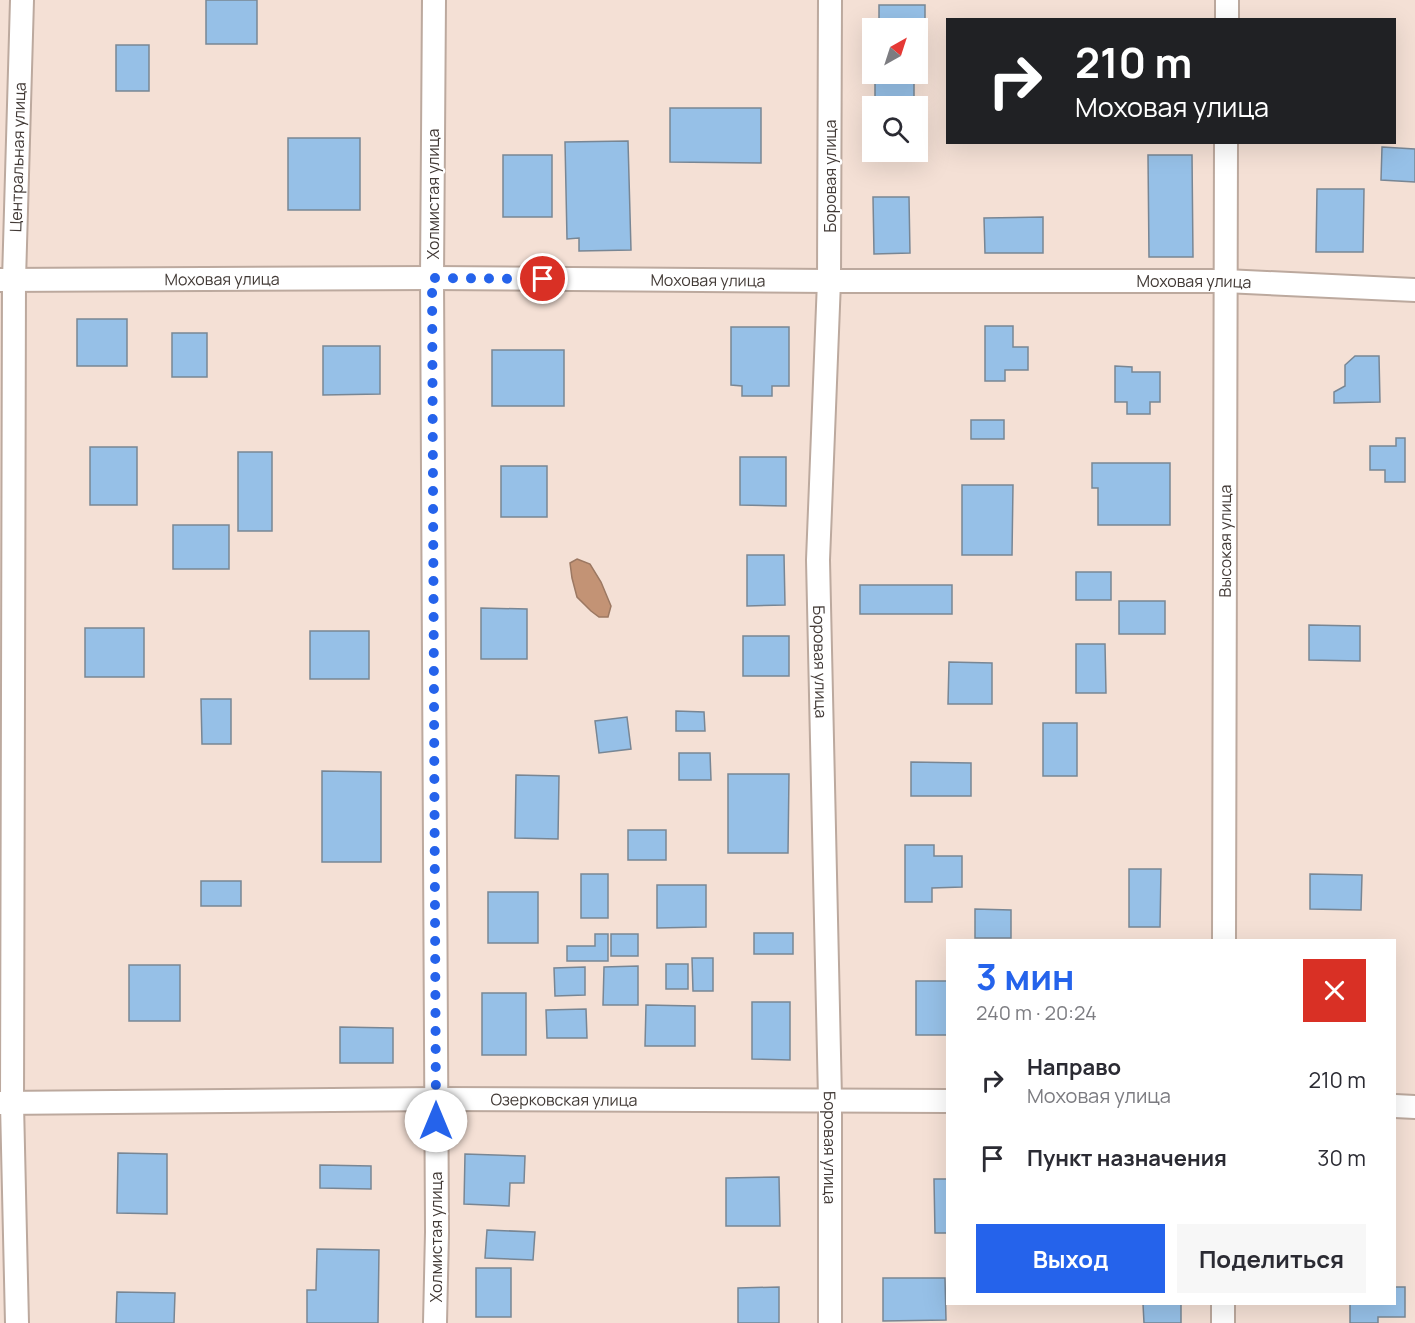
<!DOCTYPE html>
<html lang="ru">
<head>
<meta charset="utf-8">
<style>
  :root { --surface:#fff; --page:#f7f7f7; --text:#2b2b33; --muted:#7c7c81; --accent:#2563eb }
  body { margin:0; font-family:Manrope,sans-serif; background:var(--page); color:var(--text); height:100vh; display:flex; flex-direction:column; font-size:22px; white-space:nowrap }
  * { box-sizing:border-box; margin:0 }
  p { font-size:20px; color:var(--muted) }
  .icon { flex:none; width:33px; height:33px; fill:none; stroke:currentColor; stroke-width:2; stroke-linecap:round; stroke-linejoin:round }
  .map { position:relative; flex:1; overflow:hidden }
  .details { position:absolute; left:946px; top:939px; width:450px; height:366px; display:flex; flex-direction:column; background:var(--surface); border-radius:0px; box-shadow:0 6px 24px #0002 }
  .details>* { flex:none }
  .top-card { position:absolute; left:946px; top:18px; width:450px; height:126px; border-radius:0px; box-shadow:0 6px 24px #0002; background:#202124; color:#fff; overflow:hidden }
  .needle { width:39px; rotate:39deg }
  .fabs { position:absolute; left:862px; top:18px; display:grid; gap:12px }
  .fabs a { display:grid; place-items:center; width:66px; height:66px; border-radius:0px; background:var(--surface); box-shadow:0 6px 24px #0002; font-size:30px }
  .pin { position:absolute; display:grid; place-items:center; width:51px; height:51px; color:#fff; margin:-26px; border:3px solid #fff; border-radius:50%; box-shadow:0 2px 6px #0007 }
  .me { position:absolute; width:66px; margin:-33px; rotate:0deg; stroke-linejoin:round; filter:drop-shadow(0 0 4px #0008) }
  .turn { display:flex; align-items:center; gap:21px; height:126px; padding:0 30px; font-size:27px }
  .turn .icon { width:78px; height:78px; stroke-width:2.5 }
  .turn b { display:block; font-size:42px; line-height:51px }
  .round { display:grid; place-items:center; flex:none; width:63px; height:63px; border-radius:0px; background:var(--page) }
  .summary { display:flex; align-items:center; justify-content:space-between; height:102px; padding:0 30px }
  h1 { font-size:36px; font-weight:700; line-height:45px; color:var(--accent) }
  .button { display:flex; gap:12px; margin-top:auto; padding:12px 30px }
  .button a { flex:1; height:69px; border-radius:0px; background:var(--accent); color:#fff; font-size:24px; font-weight:700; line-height:69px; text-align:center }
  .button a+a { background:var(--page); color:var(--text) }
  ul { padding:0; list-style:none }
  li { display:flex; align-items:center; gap:18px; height:78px; padding:0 30px }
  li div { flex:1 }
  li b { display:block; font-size:22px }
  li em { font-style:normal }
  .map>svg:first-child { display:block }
</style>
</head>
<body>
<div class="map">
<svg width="1415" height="1323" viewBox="0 0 1415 1323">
  <rect width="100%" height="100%" fill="#f4e0d5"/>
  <!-- water -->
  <path fill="#c39375" stroke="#9c7862" stroke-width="1.5" d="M577 559 590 564 601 582 611 606 608 617H599L591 611 577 597 572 578 570 563Z"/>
  <!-- building -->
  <path fill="#96c0e7" stroke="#788694" stroke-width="1.5" d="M206 0H257V44H206Z
    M879 5H925V47H918V28H879Z
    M116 45H149V91H116Z
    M875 80H914V106H875Z
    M670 108H761V163L670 162Z
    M288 138H360V210H288Z
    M628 141 631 250 579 251V238L567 239 565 142Z
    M1382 147 1415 149V182L1381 180Z
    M503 155H552V217H503Z
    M1148 155H1192L1193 257H1149Z
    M1317 189H1364L1363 252H1316Z
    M873 197H909L910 253 874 254Z
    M1043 217V253H985L984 218Z
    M77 319H127V366H77Z
    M985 326H1013V347H1028V370H1005V381H985Z
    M731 327H789V386H772V396H742V386L731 385Z
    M172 333H207V377H172Z
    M323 346H380V394L323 395Z
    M492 350H564V406H492Z
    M1355 356H1379L1380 402 1334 403V392L1345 386V365Z
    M1115 366 1132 367V372H1160V402H1150V414H1127V402H1115Z
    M971 420H1004V439H971Z
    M1396 438H1405V482H1385V470H1370V446H1396Z
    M90 447H137V505H90Z
    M238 452H272V531H238Z
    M740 457H786V506L740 505Z
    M1092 463H1170V525H1098V488H1092Z
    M501 466H547V517H501Z
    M962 485H1013L1012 555H962Z
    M173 525H229V569H173Z
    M747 555H784L785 605 747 606Z
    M1076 572H1111V600H1076Z
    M860 585H952V614H860Z
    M1119 601H1165V634H1119Z
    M481 608 527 609V659H481Z
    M1309 625 1360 626V661L1309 660Z
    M85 628H144V677H85Z
    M310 631H369V679H310Z
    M743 636H789V676H743Z
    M1076 644H1105L1106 693H1076Z
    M949 662 992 663V704H948Z
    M201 699H231V744H202Z
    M676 711 704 712 705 731H676Z
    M627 717 631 749 599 753 595 721Z
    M1043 723H1077V776H1043Z
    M679 753H710L711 780H679Z
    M911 762 971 763V796H911Z
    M322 771 381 772V862H322Z
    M728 774H789L788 853H728Z
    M516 775 559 776 558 839 515 838Z
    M628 830H666V860H628Z
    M905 845H934V856H962V887L932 888V902H905Z
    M1129 869H1161L1160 927H1129Z
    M581 874H608V918H581Z
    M1310 874 1362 875 1361 910 1310 909Z
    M201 881H241V906H201Z
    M657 885H706V927L657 928Z
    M488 892H538V943H488Z
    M975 909 1011 910V938H975Z
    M754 933H793V954H754Z
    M595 934H608V961H567V946H595Z
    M611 934H638V956H611Z
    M692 958H713V991H693Z
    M666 964H688V989H666Z
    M129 965H180V1021H129Z
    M638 966V1005H603L604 967Z
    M585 967V995L555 996 554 968Z
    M916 981H948V1035H916Z
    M482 993H526V1055H482Z
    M752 1002H790V1060L752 1059Z
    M646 1005 695 1006V1046H645Z
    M586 1009 587 1038H547L546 1010Z
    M340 1027 393 1028V1063H340Z
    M118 1153 167 1154V1214L117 1213Z
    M465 1154 525 1156 524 1183H510L509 1206 464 1204Z
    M320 1165 371 1166V1189L320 1188Z
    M779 1177 780 1226H726V1178Z
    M934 1179H948V1233H935Z
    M487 1230 535 1232 533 1260 485 1258Z
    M317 1249 379 1250 378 1323H307V1290H316Z
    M476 1268H511V1317H476Z
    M883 1278H945L946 1320 883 1321Z
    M779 1287V1323H738V1288Z
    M1395 1287H1405V1317H1378V1323H1350V1304H1395Z
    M117 1292 175 1293 174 1323H116Z
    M1143 1304H1181V1323H1144Z"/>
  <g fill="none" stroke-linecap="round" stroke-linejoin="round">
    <!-- street casing -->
    <g stroke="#bca99e" stroke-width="26">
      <g id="street">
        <path d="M434 0 432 278 437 1232 435 1323"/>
        <path id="s1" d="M830 0 829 281 818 560 830 1099V1323"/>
        <path d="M1227 20V0"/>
        <path id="s2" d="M0 280 432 278 829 281H1225L1415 290"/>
        <path id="s3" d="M1224 940 1226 142"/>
        <path id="s4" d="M0 1103 436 1099 948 1101"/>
        <path d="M1395 1106 1415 1107"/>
        <path id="s5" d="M17 1323 12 1104 14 280 22 0"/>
        <path d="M1223 1323V1304"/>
      </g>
    </g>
    <!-- street -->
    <use href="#street" stroke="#fff" stroke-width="22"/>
  </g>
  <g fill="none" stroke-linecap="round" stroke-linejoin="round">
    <!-- route -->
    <path stroke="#2563eb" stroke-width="10" stroke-dasharray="0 18" d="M436 1121 432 278 543 279"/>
  </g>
  <g text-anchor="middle" stroke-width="4.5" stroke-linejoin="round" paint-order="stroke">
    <!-- street labels -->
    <g font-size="16" fill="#423a36" stroke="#fff">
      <text dy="6" stroke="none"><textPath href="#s5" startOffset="1166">Центральная улица</textPath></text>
      <text transform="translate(830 176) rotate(-90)" y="6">Боровая улица</text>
      <text transform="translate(433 194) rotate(-90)" y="6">Холмистая улица</text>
      <text dy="6" stroke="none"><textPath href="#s2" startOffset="222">Моховая улица</textPath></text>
      <text dy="6" stroke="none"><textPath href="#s2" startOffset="708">Моховая улица</textPath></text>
      <text dy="6" stroke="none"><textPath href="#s2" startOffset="1194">Моховая улица</textPath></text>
      <text dy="6" stroke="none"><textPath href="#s3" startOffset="399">Высокая улица</textPath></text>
      <text dy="6" stroke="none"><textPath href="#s1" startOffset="662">Боровая улица</textPath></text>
      <text dy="6" stroke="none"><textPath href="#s4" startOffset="564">Озерковская улица</textPath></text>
      <text dy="6" stroke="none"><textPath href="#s1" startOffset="1148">Боровая улица</textPath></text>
      <text transform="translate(436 1237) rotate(-90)" y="6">Холмистая улица</text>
    </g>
  </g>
</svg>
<div class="fabs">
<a><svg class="needle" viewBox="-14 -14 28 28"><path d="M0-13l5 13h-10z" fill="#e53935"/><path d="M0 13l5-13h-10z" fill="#7c7c81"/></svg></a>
<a><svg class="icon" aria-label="search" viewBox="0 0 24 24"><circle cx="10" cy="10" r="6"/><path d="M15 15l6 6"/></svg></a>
</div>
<div class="pin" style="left:543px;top:279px;background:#d93025"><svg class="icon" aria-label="arrive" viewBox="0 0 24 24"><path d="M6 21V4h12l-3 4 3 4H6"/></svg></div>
<svg class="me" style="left:436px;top:1121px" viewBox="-20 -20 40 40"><circle r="19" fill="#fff"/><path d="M0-13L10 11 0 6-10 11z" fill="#2563eb"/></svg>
<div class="top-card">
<div class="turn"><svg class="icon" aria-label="right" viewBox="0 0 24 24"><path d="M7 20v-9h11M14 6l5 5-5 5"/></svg><div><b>210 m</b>Моховая улица</div></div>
</div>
<section class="details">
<div class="summary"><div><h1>3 мин</h1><p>240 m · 20:24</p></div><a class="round" style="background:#d93025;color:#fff"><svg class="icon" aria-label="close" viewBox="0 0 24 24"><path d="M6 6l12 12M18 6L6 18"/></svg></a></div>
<ul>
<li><svg class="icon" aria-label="right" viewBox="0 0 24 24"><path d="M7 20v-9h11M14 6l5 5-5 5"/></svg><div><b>Направо</b><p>Моховая улица</p></div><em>210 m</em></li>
<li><svg class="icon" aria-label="arrive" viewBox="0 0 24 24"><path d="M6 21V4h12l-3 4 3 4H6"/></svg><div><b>Пункт назначения</b></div><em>30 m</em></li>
</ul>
<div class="button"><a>Выход</a><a>Поделиться</a></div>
</section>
</div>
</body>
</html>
